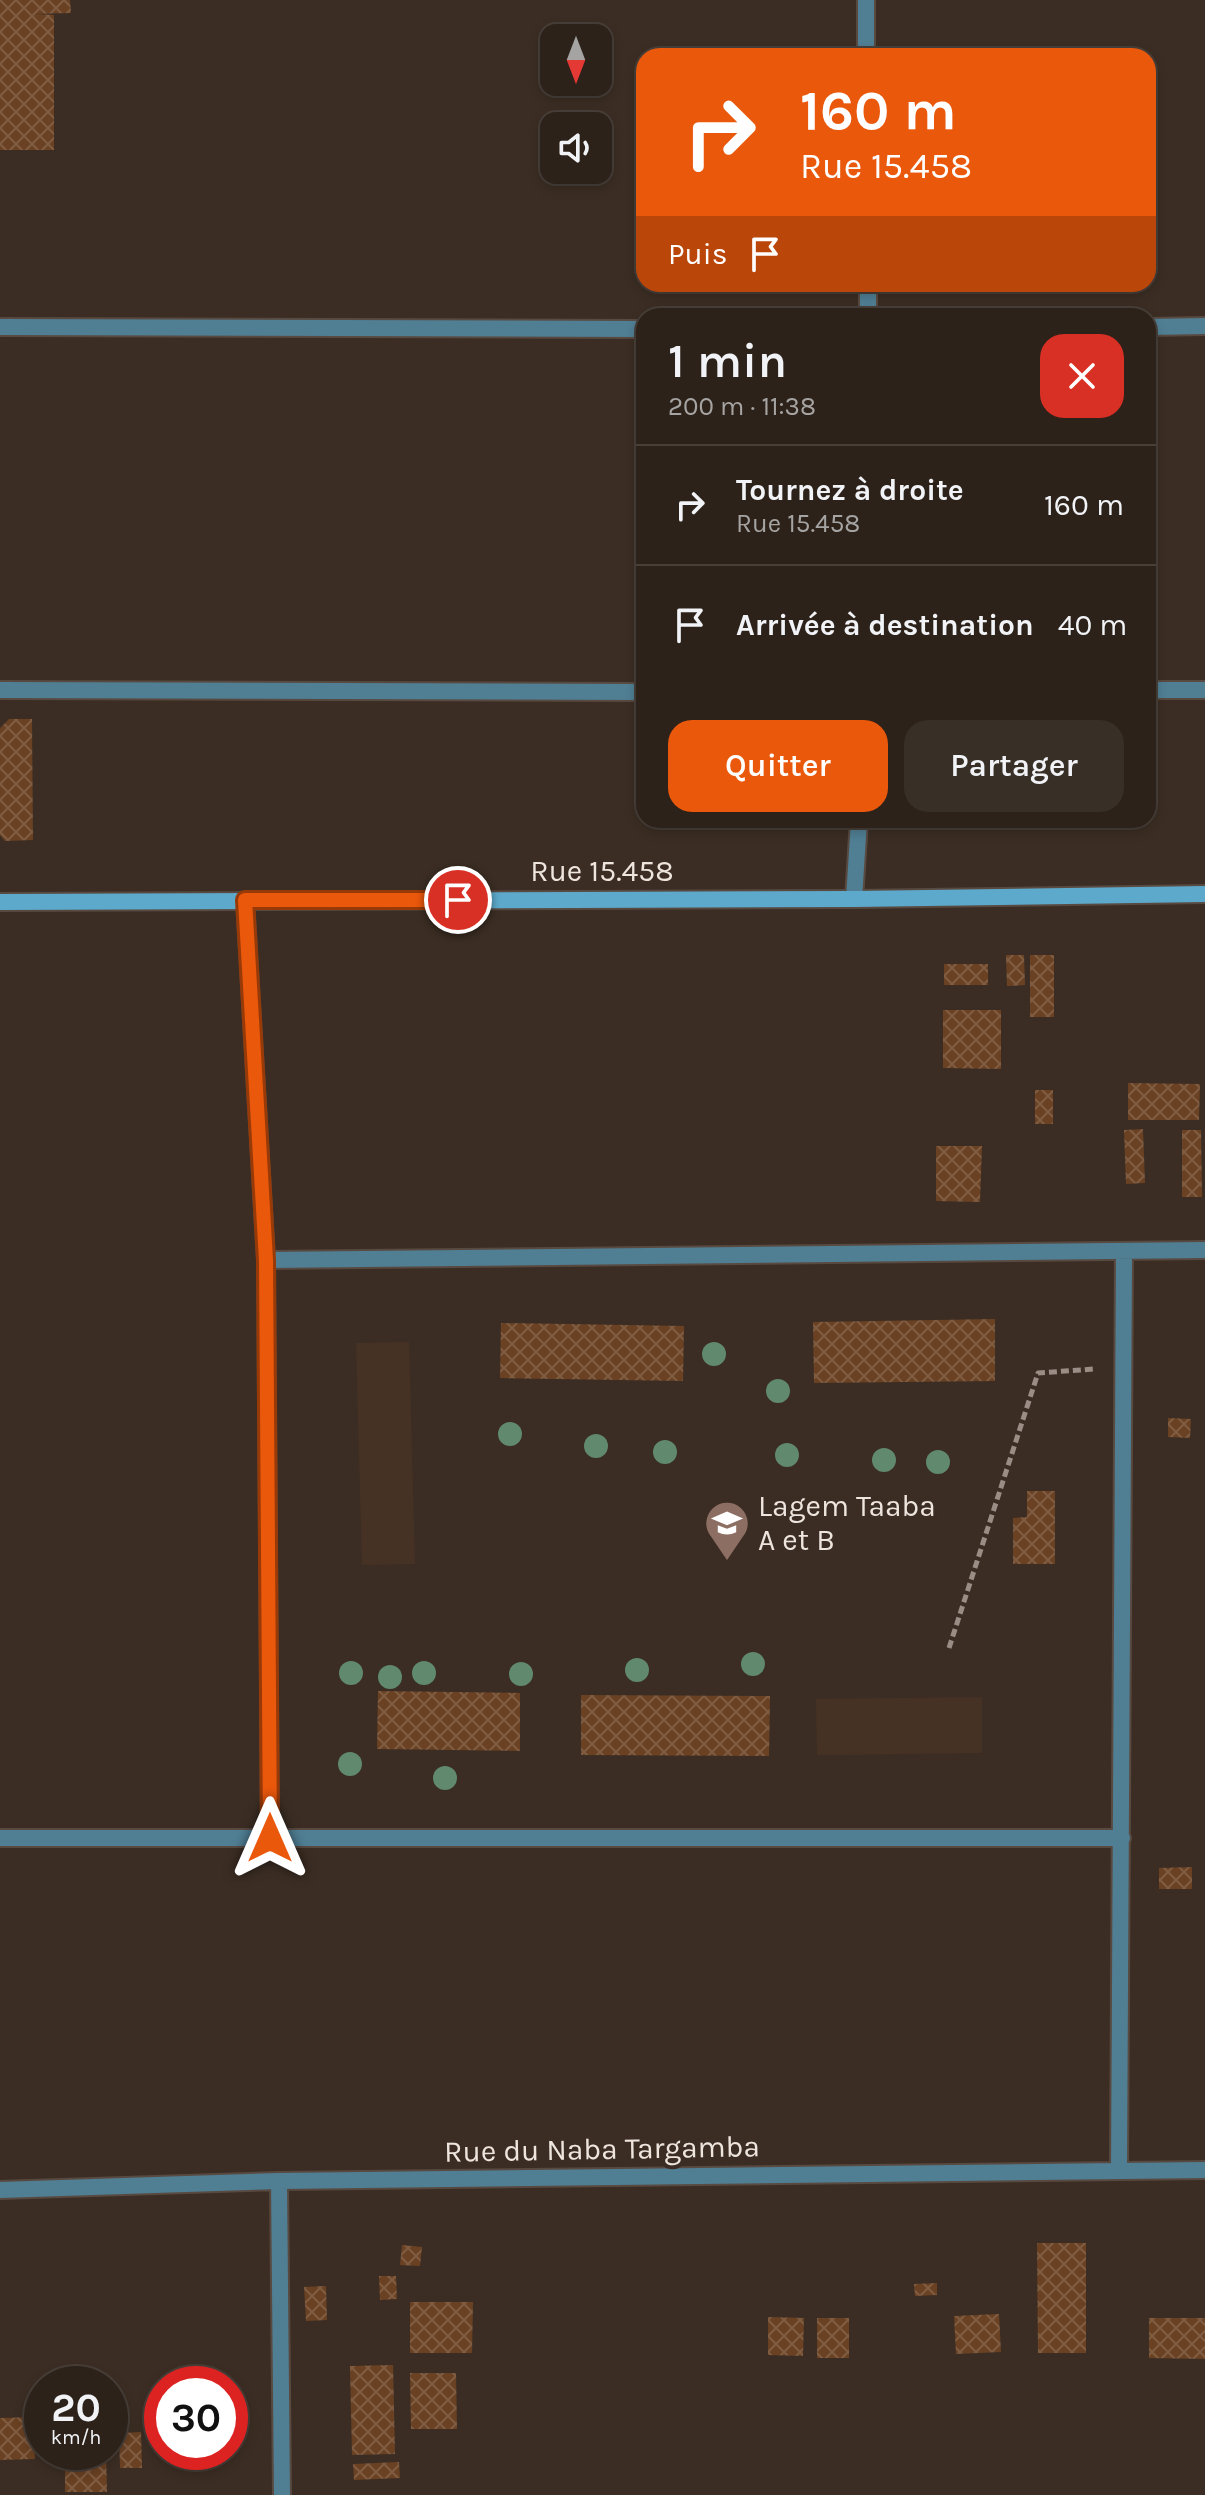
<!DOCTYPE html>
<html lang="fr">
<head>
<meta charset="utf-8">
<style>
  :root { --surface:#2c221a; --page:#382f27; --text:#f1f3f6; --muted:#a6a4a2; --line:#483f39; --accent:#ea580c }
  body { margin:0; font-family:Karla,sans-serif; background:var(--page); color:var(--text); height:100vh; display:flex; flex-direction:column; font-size:30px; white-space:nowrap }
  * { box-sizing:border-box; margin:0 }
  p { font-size:26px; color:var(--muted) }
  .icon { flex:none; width:44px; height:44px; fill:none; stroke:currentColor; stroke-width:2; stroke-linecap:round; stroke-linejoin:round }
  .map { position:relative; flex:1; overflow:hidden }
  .details { position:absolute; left:636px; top:308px; width:520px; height:520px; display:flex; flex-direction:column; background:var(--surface); border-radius:24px; box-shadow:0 4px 12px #0003,0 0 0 2px var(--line) }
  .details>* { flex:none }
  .guide { position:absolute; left:636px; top:48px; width:520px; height:244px; border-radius:24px; box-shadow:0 4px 12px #0003,0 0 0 2px var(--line); background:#ea580c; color:#fff; overflow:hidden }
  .needle { width:52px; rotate:180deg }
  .tools { position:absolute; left:540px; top:24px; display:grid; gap:16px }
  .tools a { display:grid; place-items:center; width:72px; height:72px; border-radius:16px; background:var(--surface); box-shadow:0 4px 12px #0003,0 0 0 2px var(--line); font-size:40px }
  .speed { position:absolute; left:24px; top:2366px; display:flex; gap:16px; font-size:40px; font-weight:700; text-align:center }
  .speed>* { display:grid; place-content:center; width:104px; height:104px; border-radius:50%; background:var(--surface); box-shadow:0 4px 12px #0003,0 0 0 2px var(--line); line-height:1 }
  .speed small { font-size:20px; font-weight:400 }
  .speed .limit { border:12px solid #d22; background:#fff; color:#111 }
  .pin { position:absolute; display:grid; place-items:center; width:68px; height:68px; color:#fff; margin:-34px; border:4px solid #fff; border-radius:50%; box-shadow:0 2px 8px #0007 }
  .me { position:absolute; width:88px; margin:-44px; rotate:0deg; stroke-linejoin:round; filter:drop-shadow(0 0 6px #0008) }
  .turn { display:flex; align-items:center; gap:28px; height:168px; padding:0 32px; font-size:36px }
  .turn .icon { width:104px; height:104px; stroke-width:2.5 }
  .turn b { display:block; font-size:56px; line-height:68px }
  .then { display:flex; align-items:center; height:76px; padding:0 32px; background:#0003; gap:16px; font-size:30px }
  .round { display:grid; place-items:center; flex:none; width:84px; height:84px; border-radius:24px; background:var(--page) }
  .summary { display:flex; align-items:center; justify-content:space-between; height:136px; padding:0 32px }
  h1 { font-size:48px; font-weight:600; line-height:60px }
  .primary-button { display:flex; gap:16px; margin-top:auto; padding:16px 32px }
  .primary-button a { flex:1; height:92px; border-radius:24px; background:var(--accent); color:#fff; font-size:32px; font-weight:600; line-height:92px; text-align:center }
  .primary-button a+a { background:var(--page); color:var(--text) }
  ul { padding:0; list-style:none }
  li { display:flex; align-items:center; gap:24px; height:120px; padding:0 32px; border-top:2px solid var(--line) }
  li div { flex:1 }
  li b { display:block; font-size:30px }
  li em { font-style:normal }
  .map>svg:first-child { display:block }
</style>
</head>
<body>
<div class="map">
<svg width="1205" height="2495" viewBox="0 0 1205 2495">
  <defs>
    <pattern id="building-cross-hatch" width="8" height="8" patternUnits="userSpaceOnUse" patternTransform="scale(2)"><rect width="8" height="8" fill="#6a4122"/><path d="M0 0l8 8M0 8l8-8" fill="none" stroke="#805c42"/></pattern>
  </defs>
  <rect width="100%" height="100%" fill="#3b2d23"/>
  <!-- built -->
  <path fill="#463224" d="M409 1342 415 1564 362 1565 356 1343Z
    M982 1697V1753L817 1755 816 1699Z"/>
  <!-- building -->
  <path fill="url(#building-cross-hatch)" d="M0 0H70L71 13 34 14 54 15V150H0Z
    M9 719H32L33 840 5 841 0 835V728Z
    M1006 955H1024L1025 985 1007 986Z
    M1030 955H1054V1017H1030Z
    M944 964H988V985H944Z
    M943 1010H1001V1069L943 1068Z
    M1128 1083 1200 1084 1199 1120H1128Z
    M1035 1090H1053V1124H1035Z
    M1143 1129 1145 1183 1126 1184 1124 1130Z
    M1182 1130H1201L1202 1197H1182Z
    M936 1146H982L980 1202 936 1201Z
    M995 1319V1381L814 1383 813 1322Z
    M501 1323 684 1326 683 1381 500 1378Z
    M1168 1418 1191 1419 1190 1438 1168 1437Z
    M1027 1491H1055V1564H1013V1518L1027 1517Z
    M378 1691 520 1693V1751L377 1749Z
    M581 1695 770 1696 769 1756 581 1755Z
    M1192 1867V1889H1159V1868Z
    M1037 2243H1086V2353H1038Z
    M402 2245 422 2247 420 2266 400 2265Z
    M379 2276H396L397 2299 380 2300Z
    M937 2283V2295L915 2296 914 2284Z
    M326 2286 327 2320 306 2321 304 2287Z
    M410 2302H473L472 2353H410Z
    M999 2314 1001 2352 956 2354 954 2316Z
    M768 2317 804 2318 803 2356 768 2355Z
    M817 2318H849V2358H817Z
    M1149 2318H1205V2359L1149 2358Z
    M393 2365 395 2454 352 2455 350 2366Z
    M410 2373H456L457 2429H411Z
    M33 2417 35 2459 0 2460V2418Z
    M141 2432 142 2468H120L119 2433Z
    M65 2452H106L107 2492H65Z
    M399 2462 400 2478 354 2480 353 2464Z"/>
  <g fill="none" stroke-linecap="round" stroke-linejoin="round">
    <!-- street casing -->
    <g stroke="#584a41" stroke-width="20">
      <path id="street" d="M866 0V56
        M868 284V316
        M0 327 644 329
        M1148 327 1205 326
        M0 690 644 692
        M1148 690H1205
        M854 899 859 820
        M245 900 266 1260 270 1838
        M266 1260 1205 1250
        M0 1838H1122
        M1119 2171 1124 1251
        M279 2181 282 2495
        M0 2190 279 2181 1205 2170"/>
    </g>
    <!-- secondary casing -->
    <g stroke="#584a41" stroke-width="20">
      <path id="secondary" d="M0 902 854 899 1205 894"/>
    </g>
    <!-- path -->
    <path stroke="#998d85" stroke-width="5" stroke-dasharray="8 4" stroke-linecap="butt" d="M949 1648 1038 1373 1094 1369"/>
    <!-- street -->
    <use href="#street" stroke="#507e93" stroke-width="16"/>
    <!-- secondary -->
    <use href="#secondary" stroke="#5da9cb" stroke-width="16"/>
  </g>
  <!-- trees -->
  <g fill="#60896d">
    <circle cx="714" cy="1354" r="12"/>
    <circle cx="778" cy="1391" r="12"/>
    <circle cx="510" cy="1434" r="12"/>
    <circle cx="596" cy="1446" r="12"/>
    <circle cx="665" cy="1452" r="12"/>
    <circle cx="787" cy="1455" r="12"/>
    <circle cx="884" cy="1460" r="12"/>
    <circle cx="938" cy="1462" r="12"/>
    <circle cx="753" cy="1664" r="12"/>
    <circle cx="637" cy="1670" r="12"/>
    <circle cx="351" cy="1673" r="12"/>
    <circle cx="424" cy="1673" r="12"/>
    <circle cx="521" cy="1674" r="12"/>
    <circle cx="390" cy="1677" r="12"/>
    <circle cx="350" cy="1764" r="12"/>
    <circle cx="445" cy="1778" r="12"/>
  </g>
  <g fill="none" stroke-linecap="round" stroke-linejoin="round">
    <!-- route casing -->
    <g stroke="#983908" stroke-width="20">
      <path id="route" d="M270 1838 266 1260 245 900H458"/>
    </g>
    <!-- route -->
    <use href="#route" stroke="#ea580c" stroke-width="14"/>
  </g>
  <!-- icons -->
  <defs>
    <g id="school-pin" transform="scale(2.3)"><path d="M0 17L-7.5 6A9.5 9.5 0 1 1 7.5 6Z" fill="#8d6e63" stroke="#3b2d23"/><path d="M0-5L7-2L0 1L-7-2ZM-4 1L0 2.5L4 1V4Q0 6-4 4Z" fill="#fff"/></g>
  </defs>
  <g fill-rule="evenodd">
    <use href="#school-pin" x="727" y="1523"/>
  </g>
  <g text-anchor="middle" stroke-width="8" stroke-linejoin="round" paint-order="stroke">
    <!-- street labels -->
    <g font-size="30" fill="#eee5de" stroke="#3b2d23">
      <text x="602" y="881">Rue 15.458</text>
      <text transform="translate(602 2149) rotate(-1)" y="10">Rue du Naba Targamba</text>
    </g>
    <!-- poi labels -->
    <g font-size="30" fill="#eee5de" stroke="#3b2d23" text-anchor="start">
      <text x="758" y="1516">Lagem Taaba<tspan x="758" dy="34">A et B</tspan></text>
    </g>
  </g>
</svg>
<div class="tools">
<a><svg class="needle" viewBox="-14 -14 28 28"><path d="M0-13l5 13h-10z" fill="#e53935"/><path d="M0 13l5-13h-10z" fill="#a6a4a2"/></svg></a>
<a><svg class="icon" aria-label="sound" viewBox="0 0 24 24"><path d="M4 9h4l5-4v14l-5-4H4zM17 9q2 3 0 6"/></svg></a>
</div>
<div class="speed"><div>20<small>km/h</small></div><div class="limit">30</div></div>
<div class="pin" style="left:458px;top:900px;background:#d93025"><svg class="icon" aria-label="arrive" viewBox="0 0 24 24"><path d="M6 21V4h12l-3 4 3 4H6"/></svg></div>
<svg class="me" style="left:270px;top:1838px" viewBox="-20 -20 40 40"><path d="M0-17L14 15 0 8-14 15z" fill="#ea580c" stroke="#fff" stroke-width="4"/></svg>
<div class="guide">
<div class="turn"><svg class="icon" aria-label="right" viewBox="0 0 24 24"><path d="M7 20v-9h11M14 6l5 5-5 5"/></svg><div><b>160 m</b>Rue 15.458</div></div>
<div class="then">Puis<svg class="icon" aria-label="arrive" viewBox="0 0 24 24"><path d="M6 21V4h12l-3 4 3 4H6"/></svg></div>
</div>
<section class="details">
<div class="summary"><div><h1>1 min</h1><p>200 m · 11:38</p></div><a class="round" style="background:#d93025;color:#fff"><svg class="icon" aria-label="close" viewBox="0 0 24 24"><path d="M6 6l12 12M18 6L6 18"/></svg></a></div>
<ul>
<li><svg class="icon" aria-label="right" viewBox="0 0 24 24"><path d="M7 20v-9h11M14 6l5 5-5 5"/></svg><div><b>Tournez à droite</b><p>Rue 15.458</p></div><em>160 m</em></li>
<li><svg class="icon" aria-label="arrive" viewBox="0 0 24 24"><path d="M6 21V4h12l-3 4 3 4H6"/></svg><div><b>Arrivée à destination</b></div><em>40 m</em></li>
</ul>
<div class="primary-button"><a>Quitter</a><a>Partager</a></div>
</section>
</div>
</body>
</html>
